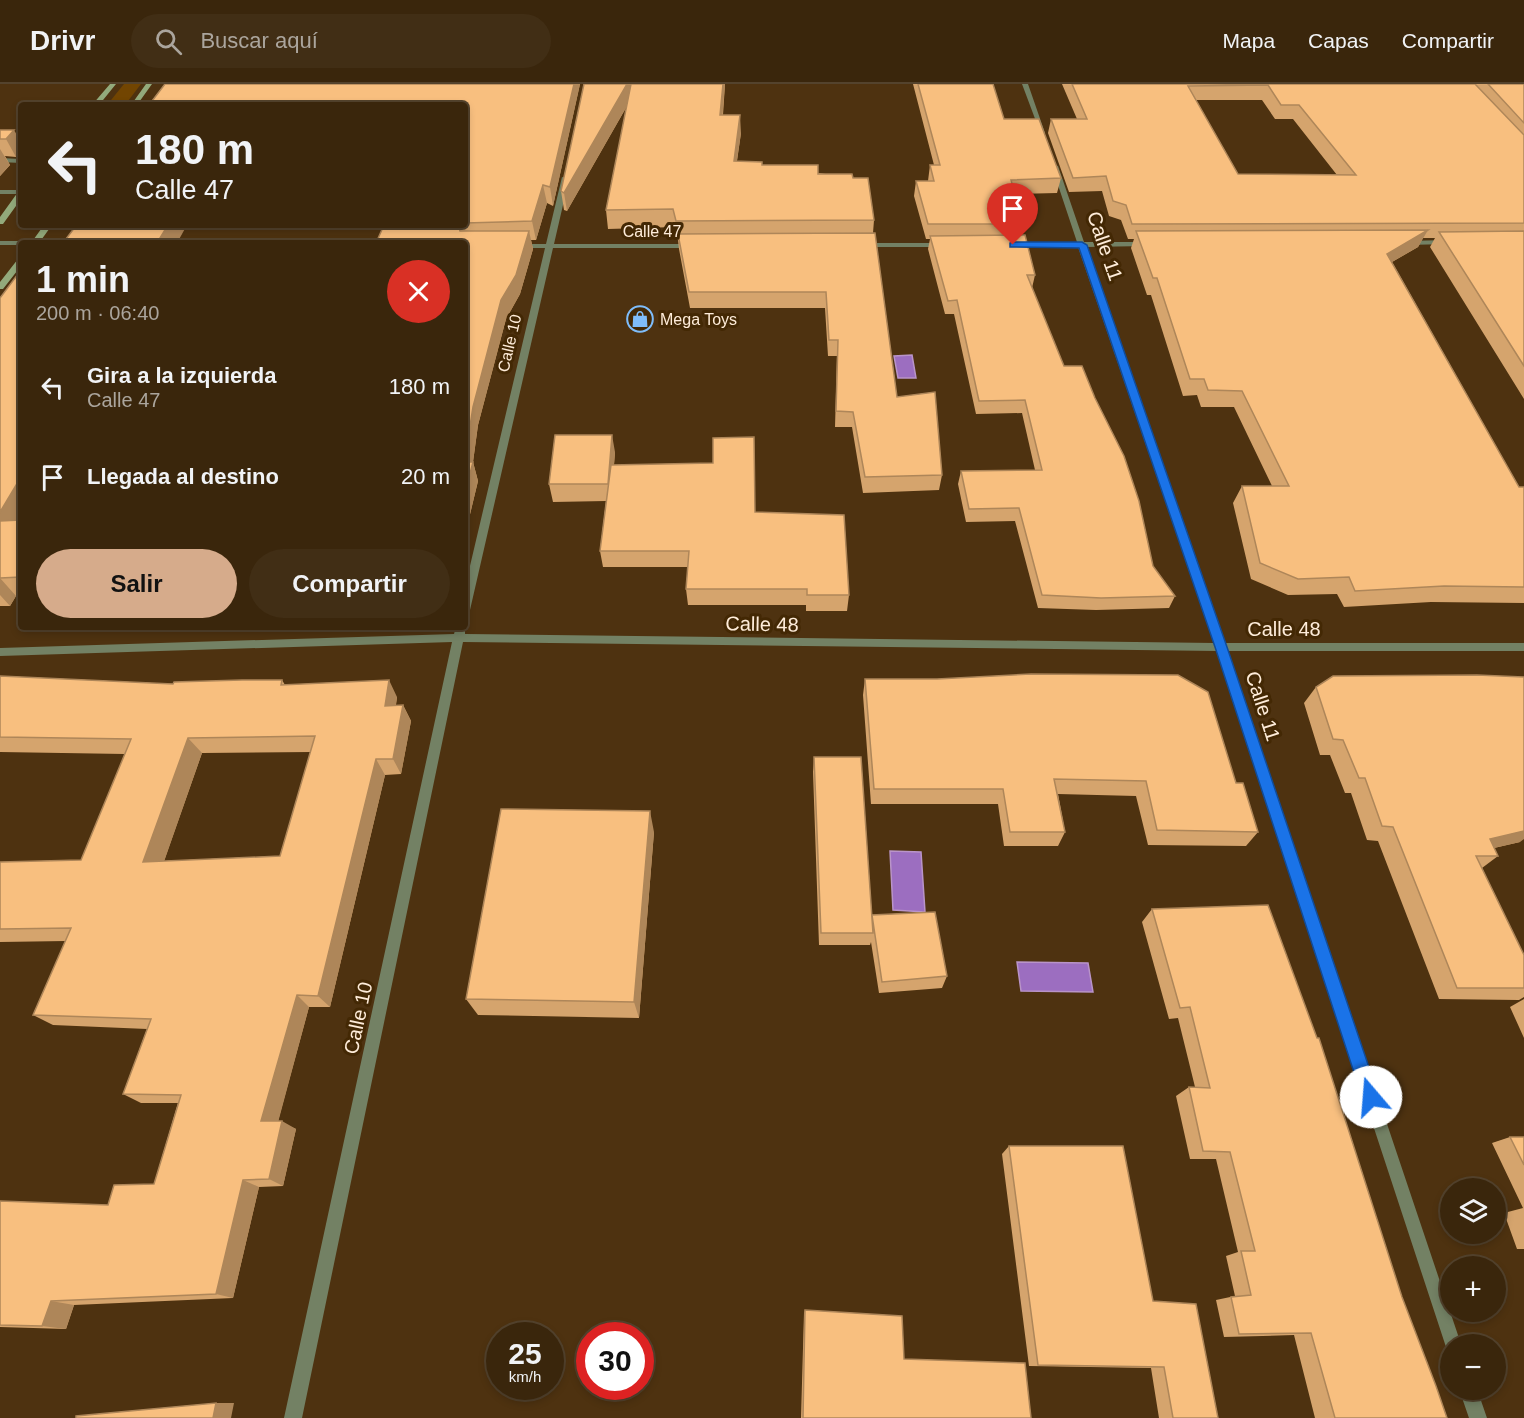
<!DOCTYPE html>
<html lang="es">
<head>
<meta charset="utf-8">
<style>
  :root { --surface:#3a260c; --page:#412e15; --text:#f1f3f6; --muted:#aba59d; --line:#54432d; --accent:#d6ab8b }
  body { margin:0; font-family:Arial,sans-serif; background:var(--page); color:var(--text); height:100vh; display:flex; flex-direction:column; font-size:22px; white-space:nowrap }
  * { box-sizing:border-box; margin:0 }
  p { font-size:20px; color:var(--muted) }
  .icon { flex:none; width:33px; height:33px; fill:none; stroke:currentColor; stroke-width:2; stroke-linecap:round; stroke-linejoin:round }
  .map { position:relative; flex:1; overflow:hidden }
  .drawer { position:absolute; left:18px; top:156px; width:450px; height:390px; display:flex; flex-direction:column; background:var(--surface); border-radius:6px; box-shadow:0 3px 9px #0003,0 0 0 2px var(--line) }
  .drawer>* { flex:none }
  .top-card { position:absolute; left:18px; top:18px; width:450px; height:126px; border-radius:6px; box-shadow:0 3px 9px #0003,0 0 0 2px var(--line); background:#3a260c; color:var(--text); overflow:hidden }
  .fabs { position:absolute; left:1440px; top:1094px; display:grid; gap:12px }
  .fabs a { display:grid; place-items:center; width:66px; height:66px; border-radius:50%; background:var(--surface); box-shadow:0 3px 9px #0003,0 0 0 2px var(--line); font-size:30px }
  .speed { position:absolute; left:486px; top:1238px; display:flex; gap:12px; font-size:30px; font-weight:700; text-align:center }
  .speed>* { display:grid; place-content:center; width:78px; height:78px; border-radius:50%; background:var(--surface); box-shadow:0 3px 9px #0003,0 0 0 2px var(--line); line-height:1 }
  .speed small { font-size:15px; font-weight:400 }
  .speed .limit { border:9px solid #d22; background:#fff; color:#111 }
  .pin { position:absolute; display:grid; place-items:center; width:51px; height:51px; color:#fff; margin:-62px -26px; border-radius:50% 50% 50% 0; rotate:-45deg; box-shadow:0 0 6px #0007 }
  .pin .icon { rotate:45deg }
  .me { position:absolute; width:66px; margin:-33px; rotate:342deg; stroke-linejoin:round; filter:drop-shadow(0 0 4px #0008) }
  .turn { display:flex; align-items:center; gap:21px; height:126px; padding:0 18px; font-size:27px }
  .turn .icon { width:78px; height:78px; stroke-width:2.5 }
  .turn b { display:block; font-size:42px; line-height:51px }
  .round { display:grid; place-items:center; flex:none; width:63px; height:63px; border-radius:32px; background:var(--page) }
  .summary { display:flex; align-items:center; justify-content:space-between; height:102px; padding:0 18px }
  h1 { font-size:36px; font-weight:700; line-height:45px }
  .primary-button { display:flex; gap:12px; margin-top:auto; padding:12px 18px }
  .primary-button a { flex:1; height:69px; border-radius:36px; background:var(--accent); color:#111; font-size:24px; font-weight:700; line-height:69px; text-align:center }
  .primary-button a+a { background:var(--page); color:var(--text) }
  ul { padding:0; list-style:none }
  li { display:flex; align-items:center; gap:18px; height:90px; padding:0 18px }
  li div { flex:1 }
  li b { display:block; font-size:22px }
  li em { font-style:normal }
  header { display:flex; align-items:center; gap:36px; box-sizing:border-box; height:84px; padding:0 30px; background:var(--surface); border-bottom:2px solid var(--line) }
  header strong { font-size:28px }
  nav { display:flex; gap:33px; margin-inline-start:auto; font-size:21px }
  .search { width:420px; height:54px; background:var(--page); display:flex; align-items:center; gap:15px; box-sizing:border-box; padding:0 21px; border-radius:33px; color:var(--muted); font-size:22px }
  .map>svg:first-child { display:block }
</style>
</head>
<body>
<header>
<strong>Drivr</strong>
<div class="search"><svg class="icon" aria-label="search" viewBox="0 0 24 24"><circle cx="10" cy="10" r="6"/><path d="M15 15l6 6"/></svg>Buscar aquí</div>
<nav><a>Mapa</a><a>Capas</a><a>Compartir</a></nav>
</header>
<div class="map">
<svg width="1524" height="1334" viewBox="0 0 1524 1334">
  <rect width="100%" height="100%" fill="#4e3210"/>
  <!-- green -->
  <path fill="#724501" d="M124 0H141L125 21H107Z"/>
  <!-- water -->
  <path fill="#9c6ec0" stroke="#b994c8" stroke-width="1.5" d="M912 271 916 294H898L894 272Z
    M890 767 921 768 925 828 893 826Z
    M1017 878 1088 879 1093 908 1021 907Z"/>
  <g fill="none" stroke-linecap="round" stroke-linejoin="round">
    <!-- lane -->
    <path fill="#738164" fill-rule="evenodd" d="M0 74 21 75V79L0 78Z
      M0 106H21V110H0Z"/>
    <!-- street -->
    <path fill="#738164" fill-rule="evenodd" d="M1022 0H1028L1045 49 1040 48Z
      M1051 80 1058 82 1084 158H1148L1152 160 1148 162 1086 163 1225 559H1524V567H1228L1461 1260H1450V1267L1447 1266 1445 1260 1217 567 463 558 302 1334H284L452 558 0 572V564L454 550 456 543H465V540V550L1214 559 1078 163H1012L1008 161 1012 159 1077 158Z
      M562 93 569 95 554 160H695L699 162 695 164H553L470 526 465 530V503L545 164H517L513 162 517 160H546Z
      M1448 156 1452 158 1451 160 1405 161 1401 159 1405 157Z
      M0 157H95L99 159H21V161H0Z
      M859 159H944L948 161 944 163H859Z
      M1459 1305H1477L1487 1334H1469Z"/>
    <!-- secondary -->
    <path fill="#93aa7b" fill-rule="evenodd" d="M110 0H116L99 21H92Z
      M146 0H152L137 21H131Z
      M18 108H21V115L3 140H0V133Z
      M44 141H52L39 159H31Z
      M18 175H21V182L3 205H0V198Z"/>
  </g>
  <!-- wall -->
  <path fill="#d5a46d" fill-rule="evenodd" d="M165 0H580L553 122 547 119 536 156H531L533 165 520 210 506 235 478 341 473 378 478 397 466 447H465V159L384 141H373H465V21H149Z
    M584 0H725L723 31 741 49 737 77 853 94 874 136 873 149 897 313 942 391 939 406 863 409 852 343H835L837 272H828L825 224H690L679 165 678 156H677L675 143 608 145 606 126 627 22 567 127 564 126 561 107Z
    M913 0H993L1004 35 1061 94 1057 109 1015 110 1023 140 1020 151 1035 191 1032 204 1064 282 1153 482 1175 512 1169 524 1096 526 1038 524 1015 437 966 438 958 400 961 387 1035 386 1022 329 976 330 954 230H945L928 165 930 155H926L914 112 916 97H928L930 81H934Z
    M1062 0H1524V315L1430 163 1435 154H1423L1418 163 1392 178 1519 403H1524V519L1431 518 1344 523 1337 510 1288 511 1251 495 1233 419 1242 402H1272L1234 323H1201L1197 311 1183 312 1151 211H1147L1131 164 1134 155H1128L1121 136 1109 132 1102 107 1069 108 1048 49 1051 35H1077ZM1196 16H1262L1275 35H1293L1337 91 1238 90Z
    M0 46 21 58V67L16 73 5 72 10 81 0 92Z
    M21 186V512H16L10 522H0V214Z
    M615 368 614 381 755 428 849 511 847 527H806V521H688L686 505 688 483H603L600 467 606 417 553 418 549 400Z
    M0 592 173 600 282 596 285 601 397 613 396 621H403L411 637 401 690 385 691 330 923H309L278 1037 296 1045 283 1102 259 1103 233 1214 74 1221 66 1245 0 1243V1117L108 1121 154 1100 178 1019H141L123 1010 147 945 53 941 33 931 66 857 0 858V778L81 776 125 670 0 668ZM311 668 280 772 164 777 202 669Z
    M865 595 1236 699 1258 748 1246 762 1148 761 1136 712 1058 710 1065 748 1058 762H1004L998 720H871L863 611Z
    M1316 603 1520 758 1494 764 1498 772 1482 784 1524 871V913L1519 916 1439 915 1378 757 1367 756 1351 709H1345L1330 671H1320L1304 619Z
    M814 673 872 831 947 892 942 904 879 909 871 858 870 861H819L813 688Z
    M654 748 639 934 478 931 466 915Z
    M1152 825 1402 1213 1447 1334H1315L1294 1251 1224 1253 1216 1216 1235 1212 1226 1172 1238 1168 1216 1075H1190L1176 1012 1189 1003H1195L1178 934 1169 935 1142 838Z
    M1524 915V954L1510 923Z
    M1510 1053H1524V1165H1517L1504 1129 1523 1124 1492 1059Z
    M1009 1062 1153 1217 1218 1334H1159L1151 1284 1029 1282 1002 1070Z
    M805 1226 904 1275 1031 1334H801L804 1229Z"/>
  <!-- shaded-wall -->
  <path fill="#ae8659" d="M574 0H580L553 122 550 103Z
    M627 0H634L635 8 567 127 564 109Z
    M723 0H725L721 49 720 31Z
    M740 31 741 49 734 96V77Z
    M14 46 21 58V67L16 73 6 55Z
    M0 65 10 81 0 92Z
    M543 101 547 119 536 156 532 137Z
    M168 141H187L177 159H157Z
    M1428 146 1418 163 1378 186 1387 170Z
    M529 147 533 165 520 210 506 235 478 341 473 378 478 397 466 447 465 443V374L473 323 501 216Z
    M612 351 615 368 611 417 608 400Z
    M21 393V438L0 442V428Z
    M0 494 16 512 10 522 0 511Z
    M389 596 397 613 393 638 385 622Z
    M403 621 411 637 401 690 393 675Z
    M188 654 202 669 159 792 143 778Z
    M376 675 385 691 330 923 318 912Z
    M650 727 654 748 639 934 634 918Z
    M1524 747V755L1520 758 1472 769 1490 755Z
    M297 911 309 923 276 1046 261 1037Z
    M282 1037 296 1045 283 1102 269 1095Z
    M243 1096 259 1103 233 1214 216 1210Z
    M51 1217 74 1221 66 1245 42 1242Z
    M216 1319H234L231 1334H213Z"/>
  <!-- building -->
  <path fill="#f8bf7f" stroke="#ae8659" stroke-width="1.5" fill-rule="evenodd" d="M165 0H574L550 103 543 101 532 137 465 139V21H407V20L149 21Z
    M584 0H627L564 109 561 107Z
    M631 0H723L720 31H740L734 77 762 78V81H818V90H852L853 94H868L874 136 676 137 673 125 606 126Z
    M918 0H993L1004 35H1039L1061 94 1011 96 1023 140H928L916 97H934L930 81H940Z
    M1072 0H1475L1524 51V139L1132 140 1126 121 1113 117 1106 92 1073 94 1051 35H1087ZM1268 1 1281 21H1299L1356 91 1238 90 1188 2Z
    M1488 0H1524V39Z
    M0 46H14L6 55H0Z
    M90 141H168L157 159H63L75 143 90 142Z
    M384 141H458L460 147H529L516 191 501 216 473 323 465 374V159H376Z
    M1428 146 1387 170 1519 403H1524V503L1444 502 1355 507 1349 493 1298 495 1260 479 1242 402H1289L1242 307 1208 306 1204 295H1190L1157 194H1153L1136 147Z
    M1524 147V282L1439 148Z
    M875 149 897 313 935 308 942 391 865 393 853 328 836 327 838 256H829L826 208H689L678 150Z
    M1025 151 1035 191H1027L1064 282H1082L1095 314 1124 372 1139 417 1153 482 1175 512 1101 514 1042 511 1019 424 969 425 961 387 1042 386 1025 316 979 317 957 216 948 217 930 152Z
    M21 186V393L0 428V214Z
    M555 351H612L608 400H549Z
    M754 353 755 428 844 431 849 511H807V505H686L689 467H600L611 381 713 379V354Z
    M465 378H473L465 409Z
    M21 436V493L0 494V437Z
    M1031 590 1178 591 1208 608 1236 699H1243L1258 748 1157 746 1146 697 1054 695 1065 748H1010L1003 705H874L865 595H937Z
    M1477 591 1524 593V747L1490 755 1498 772H1476L1524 871V904H1457L1393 743 1382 742 1365 694H1359L1343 656 1333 655 1316 603 1333 592Z
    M0 592 173 600 174 598 242 596H282L281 601 389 596 385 622 403 621 393 675H376L318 912 297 911 261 1037H282L269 1095 243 1096 216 1210 51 1217 42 1242 0 1241V1117L108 1121 114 1101 154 1100 181 1011 123 1010 151 935 33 931 71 844 0 845V778L81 776 131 655 0 653ZM315 652 280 772 143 778 188 654Z
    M814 673H861L873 849H821Z
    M501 725 650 727 634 918 466 915Z
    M1268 821 1317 954H1319L1402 1213 1436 1302 1447 1334H1335L1311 1249 1239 1250 1231 1213 1251 1211 1241 1167H1255L1230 1068 1203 1067 1189 1003 1210 1004 1190 923 1180 924 1152 825Z
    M935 828 947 892 882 898 872 831Z
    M1510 1053H1524V1081Z
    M1009 1062H1123L1153 1217 1196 1220 1218 1334H1173L1164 1283 1038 1281Z
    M805 1226 902 1232 904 1275 1025 1279 1031 1334H803Z
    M216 1319 213 1334H76V1332Z"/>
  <!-- route -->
  <path fill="#1a73e8" stroke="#114b97" stroke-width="1.5" d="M1013 158H1082L1087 161 1227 563 1379 1013 1377 1019 1371 1021 1365 1019 1362 1013 1215 563 1079 164 1010 163V159Z"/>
  <!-- icons -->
  <defs>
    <g id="shop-ring" transform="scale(1.35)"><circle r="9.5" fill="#432804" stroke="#7fbdfa" stroke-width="1.5"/><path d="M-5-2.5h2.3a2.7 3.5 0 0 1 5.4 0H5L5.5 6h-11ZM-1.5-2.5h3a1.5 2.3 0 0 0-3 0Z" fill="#7fbdfa"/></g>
  </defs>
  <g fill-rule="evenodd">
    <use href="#shop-ring" x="640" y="235"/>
  </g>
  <g text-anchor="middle" stroke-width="6" stroke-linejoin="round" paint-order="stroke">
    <!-- far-street labels -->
    <g font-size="16" fill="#feecd9" stroke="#432804">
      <text x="652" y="153">Calle 47</text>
      <text transform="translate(509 259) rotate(-77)" y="6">Calle 10</text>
    </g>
    <!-- far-poi labels -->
    <g font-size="16" fill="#feecd9" stroke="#432804" text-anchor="start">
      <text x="660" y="241">Mega Toys</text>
    </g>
    <!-- street labels -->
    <g font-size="20" fill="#feecd9" stroke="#432804">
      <text transform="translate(1105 162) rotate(71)" y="7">Calle 11</text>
      <text transform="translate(762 540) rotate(1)" y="7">Calle 48</text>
      <text x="1284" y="552">Calle 48</text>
      <text transform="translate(1263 622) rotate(72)" y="7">Calle 11</text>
      <text transform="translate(358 934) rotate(-78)" y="7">Calle 10</text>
    </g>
  </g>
</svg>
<div class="fabs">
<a><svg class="icon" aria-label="layers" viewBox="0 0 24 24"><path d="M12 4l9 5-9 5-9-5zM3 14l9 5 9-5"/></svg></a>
<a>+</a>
<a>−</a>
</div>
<div class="speed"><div>25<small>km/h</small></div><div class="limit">30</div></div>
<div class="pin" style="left:1013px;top:161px;background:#d93025"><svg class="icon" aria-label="arrive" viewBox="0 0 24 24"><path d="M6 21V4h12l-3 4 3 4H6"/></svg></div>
<svg class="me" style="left:1371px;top:1013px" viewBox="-20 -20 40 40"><circle r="19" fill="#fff"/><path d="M0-13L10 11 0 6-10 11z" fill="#1a73e8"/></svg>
<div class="top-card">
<div class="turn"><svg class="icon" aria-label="left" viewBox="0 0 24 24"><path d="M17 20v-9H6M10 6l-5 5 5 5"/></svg><div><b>180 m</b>Calle 47</div></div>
</div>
<section class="drawer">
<div class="summary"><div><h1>1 min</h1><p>200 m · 06:40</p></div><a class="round" style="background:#d93025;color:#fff"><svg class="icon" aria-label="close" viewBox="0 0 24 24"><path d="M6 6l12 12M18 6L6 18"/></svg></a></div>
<ul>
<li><svg class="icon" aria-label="left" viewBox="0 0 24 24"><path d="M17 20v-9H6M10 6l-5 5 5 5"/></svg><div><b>Gira a la izquierda</b><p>Calle 47</p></div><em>180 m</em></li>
<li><svg class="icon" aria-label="arrive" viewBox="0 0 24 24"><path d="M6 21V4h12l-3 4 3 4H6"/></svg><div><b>Llegada al destino</b></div><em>20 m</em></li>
</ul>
<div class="primary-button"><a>Salir</a><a>Compartir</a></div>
</section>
</div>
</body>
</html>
